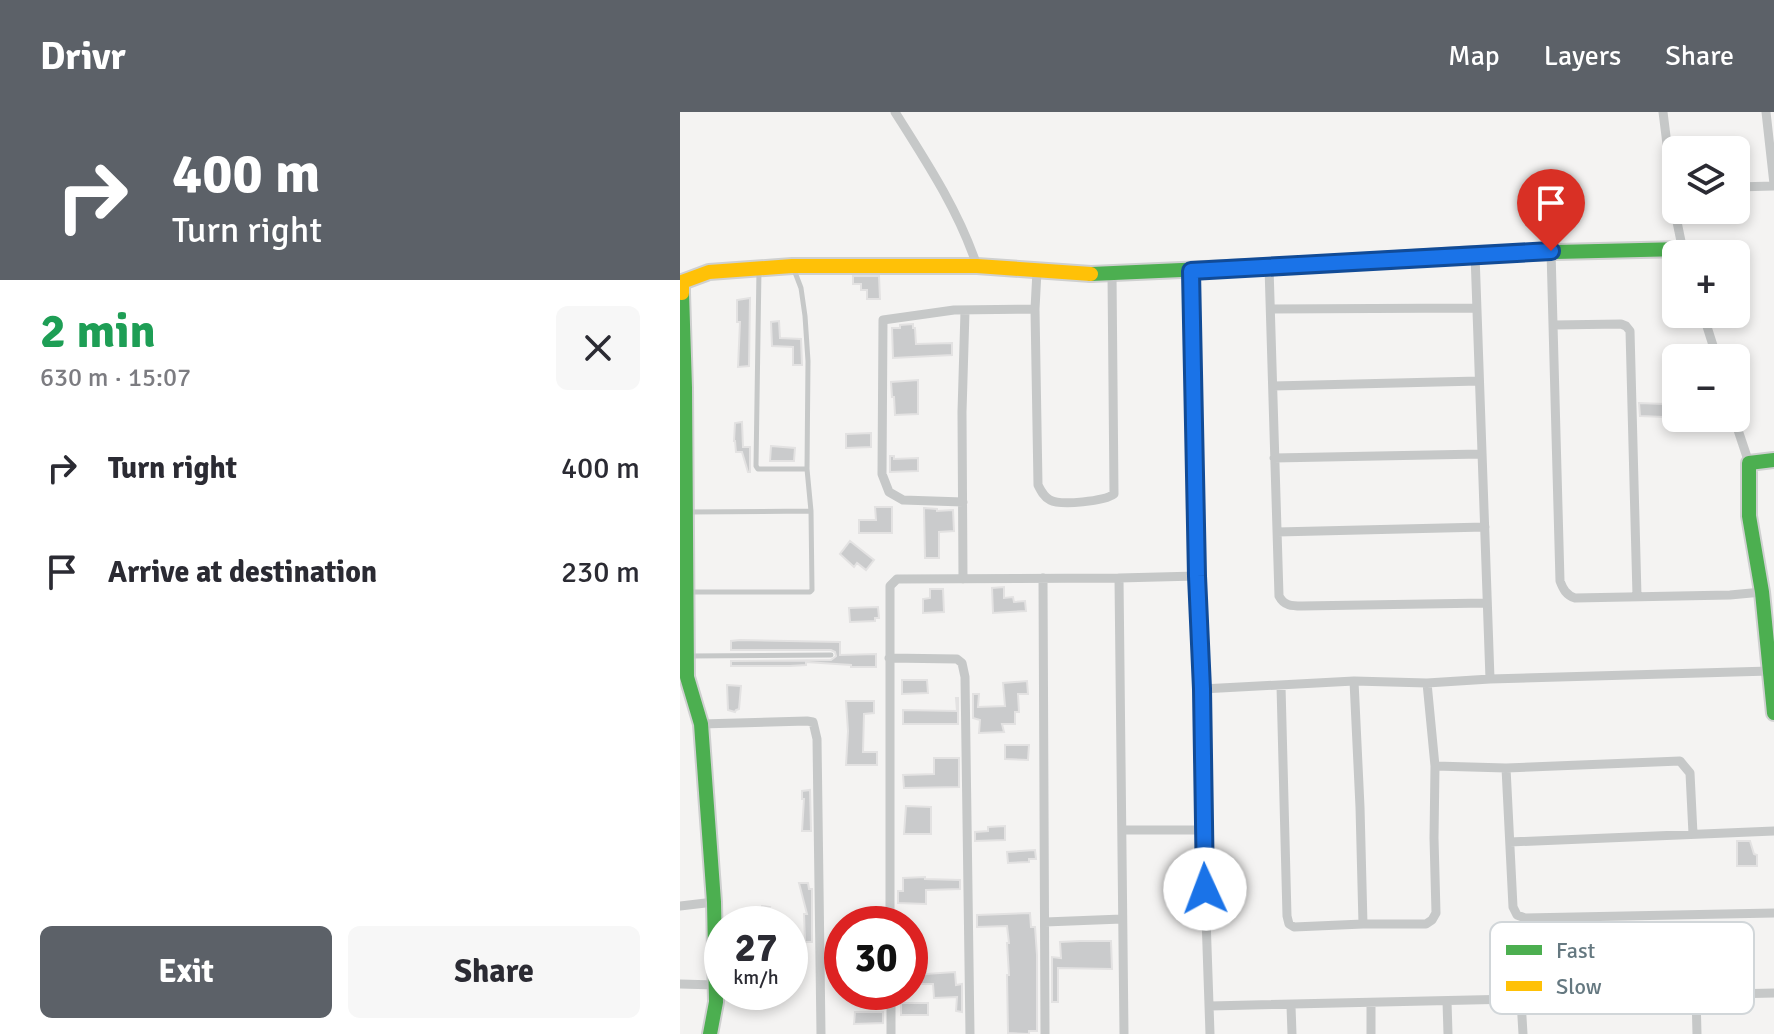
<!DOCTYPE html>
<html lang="en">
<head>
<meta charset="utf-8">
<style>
  :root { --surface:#fff; --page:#f7f7f7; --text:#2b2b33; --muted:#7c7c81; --accent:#5c6168 }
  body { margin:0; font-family:Signika,sans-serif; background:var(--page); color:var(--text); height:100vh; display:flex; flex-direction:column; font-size:30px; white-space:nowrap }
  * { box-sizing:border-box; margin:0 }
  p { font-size:26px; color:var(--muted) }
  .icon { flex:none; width:44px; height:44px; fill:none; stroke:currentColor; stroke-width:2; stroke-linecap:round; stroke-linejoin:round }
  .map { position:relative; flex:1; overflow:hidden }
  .details { display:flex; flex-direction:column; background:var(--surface); width:680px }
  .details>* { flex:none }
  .banner { background:#5c6168; color:#fff; overflow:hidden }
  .buttons { position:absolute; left:982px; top:24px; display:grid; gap:16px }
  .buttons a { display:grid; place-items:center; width:88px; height:88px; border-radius:12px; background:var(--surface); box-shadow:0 4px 12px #0003; font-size:40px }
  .speed { position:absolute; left:24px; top:794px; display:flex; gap:16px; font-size:40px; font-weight:700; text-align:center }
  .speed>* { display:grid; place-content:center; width:104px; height:104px; border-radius:50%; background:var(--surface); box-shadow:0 4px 12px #0003; line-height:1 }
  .speed small { font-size:20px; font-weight:400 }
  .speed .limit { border:12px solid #d22; background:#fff; color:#111 }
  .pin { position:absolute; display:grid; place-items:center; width:68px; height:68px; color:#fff; margin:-82px -34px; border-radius:50% 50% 50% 0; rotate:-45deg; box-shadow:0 0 8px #0007 }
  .pin .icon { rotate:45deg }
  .me { position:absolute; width:88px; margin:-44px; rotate:358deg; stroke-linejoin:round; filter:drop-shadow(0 0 6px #0008) }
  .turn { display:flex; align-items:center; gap:28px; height:168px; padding:0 40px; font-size:36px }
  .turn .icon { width:104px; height:104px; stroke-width:2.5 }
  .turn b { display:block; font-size:56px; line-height:68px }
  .round { display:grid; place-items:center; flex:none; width:84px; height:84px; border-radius:12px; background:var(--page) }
  .summary { display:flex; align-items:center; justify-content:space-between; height:136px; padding:0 40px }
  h1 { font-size:48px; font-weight:700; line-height:60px; color:#1e9e55 }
  .cta { display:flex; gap:16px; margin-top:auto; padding:16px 40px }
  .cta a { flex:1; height:92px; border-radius:12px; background:var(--accent); color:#fff; font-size:32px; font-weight:700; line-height:92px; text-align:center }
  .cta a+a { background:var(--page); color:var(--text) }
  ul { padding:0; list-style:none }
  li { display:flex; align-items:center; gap:24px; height:104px; padding:0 40px }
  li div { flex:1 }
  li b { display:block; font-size:30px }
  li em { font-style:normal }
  header { display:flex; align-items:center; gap:48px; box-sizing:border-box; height:112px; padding:0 40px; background:var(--accent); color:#fff }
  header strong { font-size:38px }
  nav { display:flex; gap:44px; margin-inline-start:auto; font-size:28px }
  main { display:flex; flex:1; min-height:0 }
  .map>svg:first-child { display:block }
</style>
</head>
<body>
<header>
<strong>Drivr</strong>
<nav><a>Map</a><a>Layers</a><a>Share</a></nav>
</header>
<main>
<section class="details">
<div class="banner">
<div class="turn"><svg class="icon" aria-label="right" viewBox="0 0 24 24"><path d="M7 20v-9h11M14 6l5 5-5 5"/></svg><div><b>400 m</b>Turn right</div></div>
</div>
<div class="summary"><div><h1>2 min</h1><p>630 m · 15:07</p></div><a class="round"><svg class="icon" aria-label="close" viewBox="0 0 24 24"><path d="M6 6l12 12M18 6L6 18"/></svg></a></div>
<ul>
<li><svg class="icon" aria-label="right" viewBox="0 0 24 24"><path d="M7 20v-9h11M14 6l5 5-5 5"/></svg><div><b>Turn right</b></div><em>400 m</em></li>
<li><svg class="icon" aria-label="arrive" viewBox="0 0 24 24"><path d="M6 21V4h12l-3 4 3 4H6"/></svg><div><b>Arrive at destination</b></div><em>230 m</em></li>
</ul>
<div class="cta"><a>Exit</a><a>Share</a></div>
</section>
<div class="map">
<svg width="1094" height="922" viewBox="0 0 1094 922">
  <rect width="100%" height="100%" fill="#f4f3f2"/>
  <!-- building -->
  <path fill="#cacbcc" stroke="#e3e2e2" stroke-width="2" d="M173 164H199L200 187H187V178H181V172H173Z
    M70 186 69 254 58 255 60 210H57V188Z
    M99 209 100 226 121 227 122 253H113V235L92 234 91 210Z
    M233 212V216H235L236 232 272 231V243L213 246 212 216H220V213Z
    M238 268V302L215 303 214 285H212L211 270Z
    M959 291 984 292V305L960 304Z
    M62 310 63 335H70V360H68L62 340H56L55 329H54L55 311Z
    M191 321V335L166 336V322Z
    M91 334 115 336 114 349H90Z
    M210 344H214V347L238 346V359L210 360Z
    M195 395H212V421H179V408H196Z
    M244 396 257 397V399L273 398 274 419 259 420V446H245Z
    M170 429 194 448 186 458 177 451 174 455 160 442Z
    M324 475V486L333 485 334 490 345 489 346 499 313 501 312 476Z
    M250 477H263L264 500 243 501V487L250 486Z
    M198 495 199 506H195V509L170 510 169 496Z
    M60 528 160 530V543L196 542V555H171V553L126 550V553L110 554H51V549L151 548 156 544 155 540 151 538H51V529Z
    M222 568H247L248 581 222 582Z
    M347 569 348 582H338L339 600H335V612H322L324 620 299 621 300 608 293 606V582H299L298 595 325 594 323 571Z
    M47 573 61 574 59 597 56 598 55 600 48 598Z
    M276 586H278V612H223V598L277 599Z
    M166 589H194V601L184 602 183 640H197V653H166L168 619Z
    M325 633H349L348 648 325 647Z
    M254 646H279V675L224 676 223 663 254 662Z
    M130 678 131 719H122L124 687H122V679Z
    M226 694 251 695V722H224Z
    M325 714V728L295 729V720L308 719V715Z
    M1057 729H1070L1074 742 1077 743V754H1057Z
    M355 738 356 747H349V750L328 751 327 740Z
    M245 765V767L280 768V777L246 778V792L218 791V779H223V766Z
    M119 771H128L129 777H132V830H125L124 802H127Z
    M82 794 90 795 87 812H63V800H81Z
    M350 801 351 815H355L357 843V919H349V922L328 921 327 863H329L327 831H329L327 814 297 815V803Z
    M400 829H431L432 857 378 856V890H372V845L381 846 380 830Z
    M230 860H246V862L275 860 276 873 282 872V900L276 899 277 885 254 886 253 872H230Z
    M221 891H248V903H221Z
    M175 900H203V911L174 912Z"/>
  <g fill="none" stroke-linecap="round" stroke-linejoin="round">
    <!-- fast casing -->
    <g stroke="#cfd0d0" stroke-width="18">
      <path id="fast" d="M411 162 636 152 795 142 1003 137
        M2 181 5 276 7 565 21 612 34 790 36 890 30 922
        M1094 348 1069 351V404L1082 480 1094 601"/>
    </g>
    <!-- slow casing -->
    <g stroke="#cfd0d0" stroke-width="18">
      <path id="slow" d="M2 181V170L29 160 112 154H297L411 162"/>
    </g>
    <!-- lane -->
    <path stroke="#c6c8c8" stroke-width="5" d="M79 157 76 354 78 357H127
      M8 400 131 399
      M8 480H130L132 478 131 399 127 357 128 249 125 204 121 176 113 155
      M8 544 151 543"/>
    <!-- street -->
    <path stroke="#c6c8c8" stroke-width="9" d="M215 0C246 49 279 99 297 154
      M983 0 996 105 1003 139
      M1086 0 1094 72
      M1056 75 1094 74
      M871 139 880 469C883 477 886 483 895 486L1050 483 1082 480
      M795 142 810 567
      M589 155 599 484C604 494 612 494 622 494L806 491
      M357 159 355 197 358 373C361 379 364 385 370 388 381 394 425 389 434 382L432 162
      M511 159 517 464 522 577 523 718 530 922
      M591 197 796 196
      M1023 202 1037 246
      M874 213 941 212 946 214 950 219 957 484
      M593 274 799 269
      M1054 306 1069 351
      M594 346 801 342
      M283 390 223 388 209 380 202 362 203 208 274 198 355 197
      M597 420 805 415
      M363 466 365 922
      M439 466 444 922
      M283 467 282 300 285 199
      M209 546 277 547 282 551 285 565 290 922
      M674 569 680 695 683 812
      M601 574 607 804 609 812 614 815 683 812H746L752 808 756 801 754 726 755 654 747 571
      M522 577 674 569 747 571 810 567 1090 559
      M21 612 127 609 133 610 137 627 141 922
      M755 654 826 656 1000 649 1010 661 1013 722
      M826 656 833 795 837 803 845 806 1094 801
      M443 718H523
      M830 730 1094 719
      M0 794 34 790
      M365 810 442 807
      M210 812V474L217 467 439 466 517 464
      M0 872 36 873
      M211 880V922
      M1016 883 1017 922
      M841 888 843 922
      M767 889 768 922
      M691 891V922
      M530 894 1094 881
      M611 894 612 922"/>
    <!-- fast -->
    <use href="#fast" stroke="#4caf50" stroke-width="14"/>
    <!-- slow -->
    <use href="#slow" stroke="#ffc107" stroke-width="14"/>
  </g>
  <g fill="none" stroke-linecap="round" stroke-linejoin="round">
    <!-- route casing -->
    <g stroke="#114b97" stroke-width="20">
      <path id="route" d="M525 777 522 577 517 464 511 159 871 139"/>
    </g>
    <!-- route -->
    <use href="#route" stroke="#1a73e8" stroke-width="14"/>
  </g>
  <!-- legend -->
  <rect x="810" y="810" width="264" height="92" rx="12" fill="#fff" stroke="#d1d6d9" stroke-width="2"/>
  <rect x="826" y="833" width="36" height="10" fill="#4caf50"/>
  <rect x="826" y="869" width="36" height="10" fill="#ffc107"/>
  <g font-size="22" fill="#657880">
    <text x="876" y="846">Fast</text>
    <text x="876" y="882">Slow</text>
  </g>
</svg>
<div class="buttons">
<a><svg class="icon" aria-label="layers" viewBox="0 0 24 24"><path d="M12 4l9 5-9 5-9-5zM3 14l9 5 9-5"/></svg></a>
<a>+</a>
<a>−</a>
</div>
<div class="speed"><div>27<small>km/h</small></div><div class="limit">30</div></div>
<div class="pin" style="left:871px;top:139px;background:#d93025"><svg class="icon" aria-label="arrive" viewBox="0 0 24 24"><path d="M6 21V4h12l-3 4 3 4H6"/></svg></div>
<svg class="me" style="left:525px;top:777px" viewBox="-20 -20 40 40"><circle r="19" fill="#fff"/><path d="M0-13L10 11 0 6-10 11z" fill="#1a73e8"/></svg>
</div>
</main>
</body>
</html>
